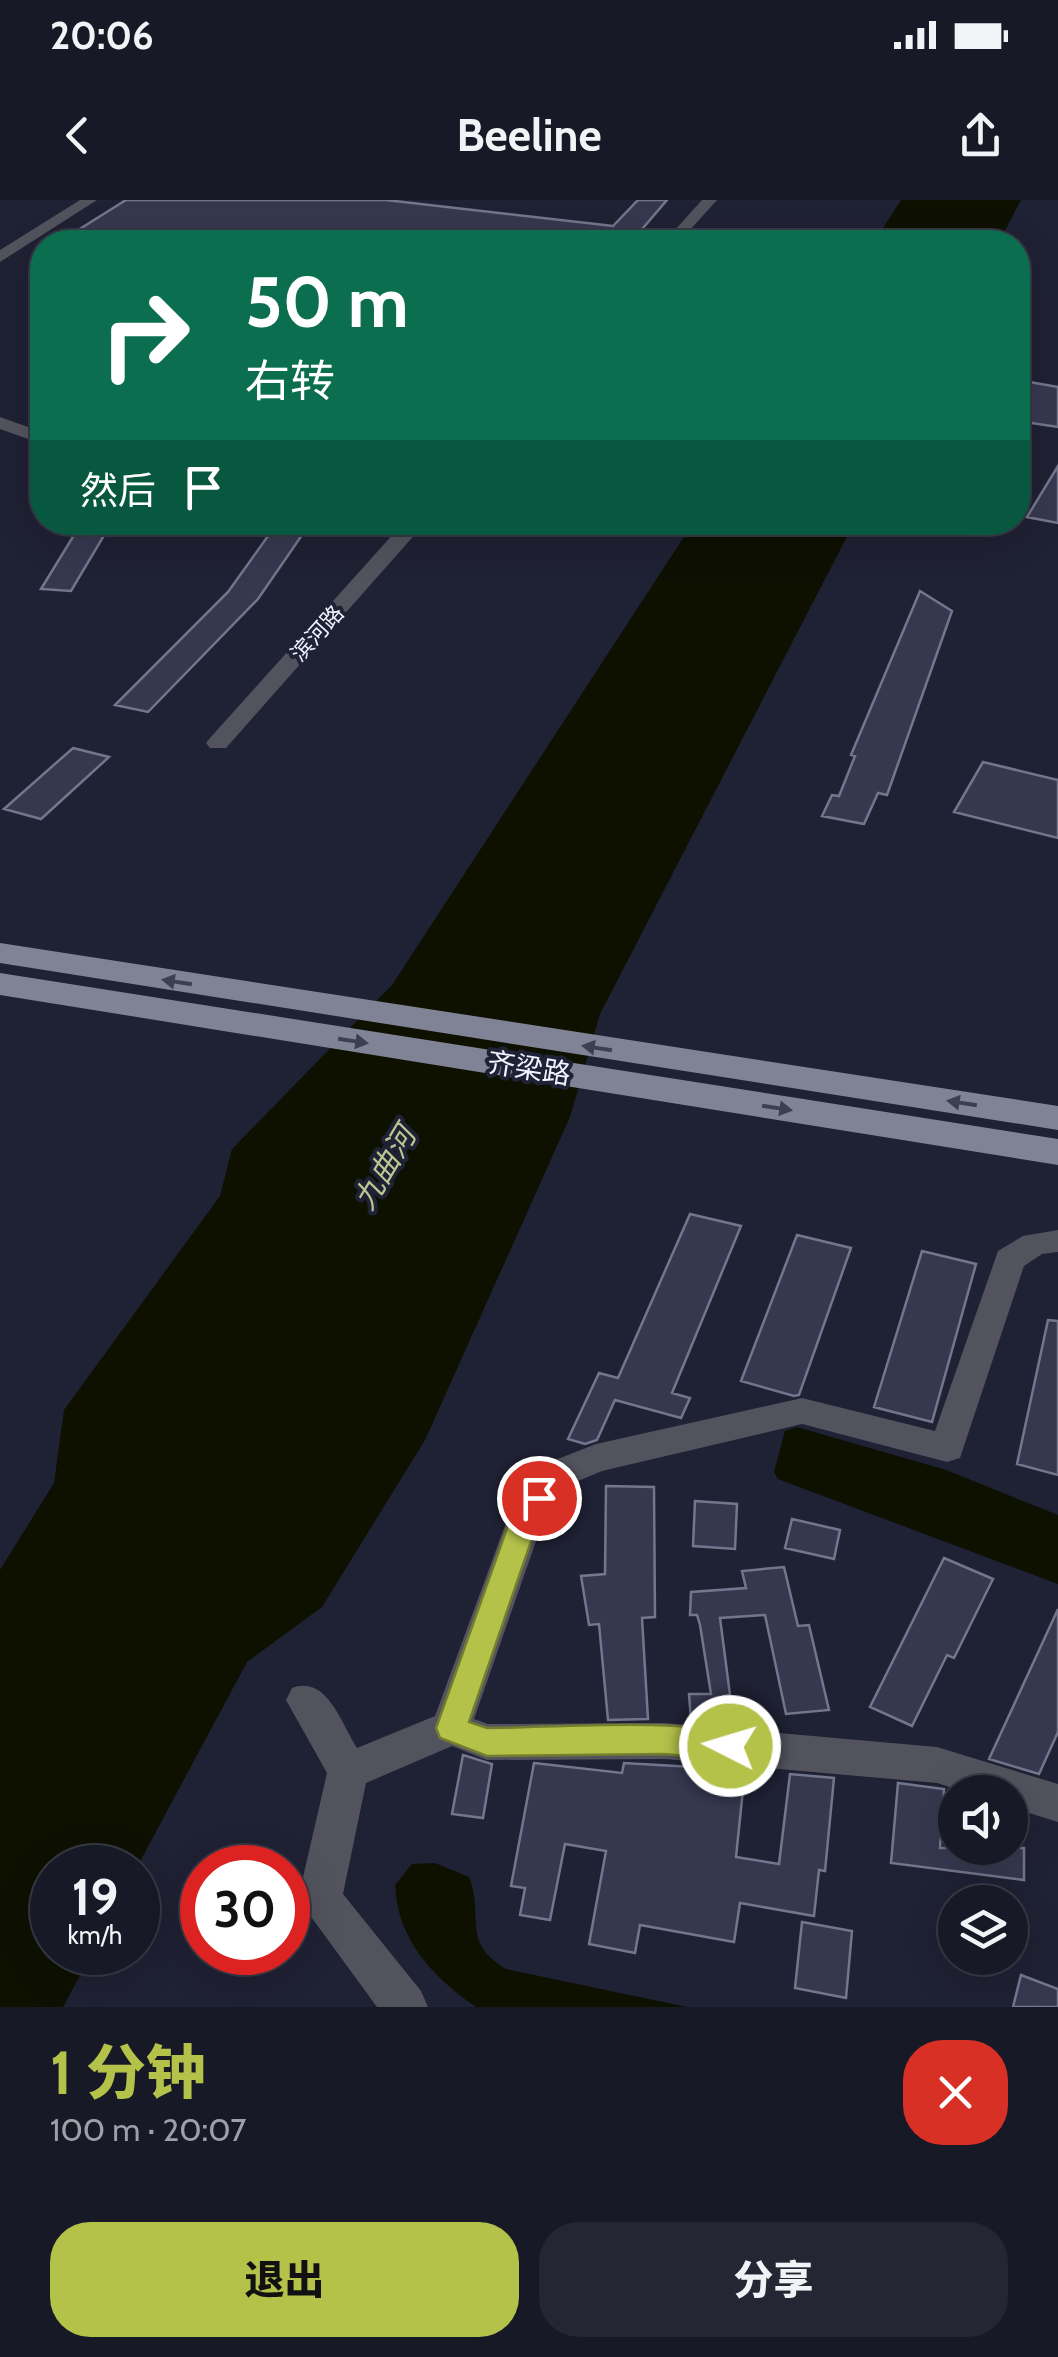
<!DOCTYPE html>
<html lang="zh">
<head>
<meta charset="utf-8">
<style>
  :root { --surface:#171927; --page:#242633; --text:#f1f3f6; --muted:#9ea0a7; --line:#363844; --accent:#b4c24a }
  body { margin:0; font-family:Cabin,"Noto Sans SC",sans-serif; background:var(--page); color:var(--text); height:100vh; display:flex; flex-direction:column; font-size:38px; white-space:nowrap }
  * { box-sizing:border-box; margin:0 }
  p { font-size:32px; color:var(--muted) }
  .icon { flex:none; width:55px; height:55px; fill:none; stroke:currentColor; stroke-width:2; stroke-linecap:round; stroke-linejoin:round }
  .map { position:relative; height:1807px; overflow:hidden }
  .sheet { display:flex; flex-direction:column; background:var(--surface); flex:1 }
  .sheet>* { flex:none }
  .guide { position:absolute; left:30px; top:30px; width:1000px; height:305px; border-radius:40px; box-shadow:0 10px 40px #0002,0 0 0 2px var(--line); background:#0b6e4f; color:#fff; overflow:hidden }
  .buttons { position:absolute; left:938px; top:1575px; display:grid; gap:20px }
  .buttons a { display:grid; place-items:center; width:90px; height:90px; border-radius:50%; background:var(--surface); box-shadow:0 10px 40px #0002,0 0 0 2px var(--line); font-size:50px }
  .speed { position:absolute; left:30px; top:1645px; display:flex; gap:20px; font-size:50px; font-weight:700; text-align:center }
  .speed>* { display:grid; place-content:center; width:130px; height:130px; border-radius:50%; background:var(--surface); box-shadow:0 10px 40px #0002,0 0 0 2px var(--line); line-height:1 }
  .speed small { font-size:25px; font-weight:400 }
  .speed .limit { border:15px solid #d22; background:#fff; color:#111 }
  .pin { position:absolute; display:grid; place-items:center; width:85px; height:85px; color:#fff; margin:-42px; border:5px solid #fff; border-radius:50%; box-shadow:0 2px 10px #0007 }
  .me { position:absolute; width:110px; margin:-55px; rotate:275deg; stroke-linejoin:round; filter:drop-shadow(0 0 8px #0008) }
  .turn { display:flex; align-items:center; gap:35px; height:210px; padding:0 50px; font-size:45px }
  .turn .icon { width:130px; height:130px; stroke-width:2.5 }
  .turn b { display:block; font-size:70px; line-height:85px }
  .then { display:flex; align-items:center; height:95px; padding:0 50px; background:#0003; gap:20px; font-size:38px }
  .round { display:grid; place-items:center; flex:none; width:105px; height:105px; border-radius:40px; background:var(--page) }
  .summary { display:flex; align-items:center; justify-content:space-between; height:170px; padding:0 50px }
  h1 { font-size:60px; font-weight:800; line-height:75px; color:var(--accent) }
  .action { display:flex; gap:20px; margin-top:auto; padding:20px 50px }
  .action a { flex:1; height:115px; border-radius:40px; background:var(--accent); color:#111; font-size:40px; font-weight:800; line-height:115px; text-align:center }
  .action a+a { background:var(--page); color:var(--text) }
  .status { display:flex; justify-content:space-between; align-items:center; height:70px; padding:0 50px; background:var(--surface); direction:ltr }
  .status svg { height:28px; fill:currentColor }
  header { display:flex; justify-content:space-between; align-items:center; height:130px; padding:0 50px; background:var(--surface); font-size:45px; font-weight:800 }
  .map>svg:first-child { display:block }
</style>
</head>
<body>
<div class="status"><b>20:06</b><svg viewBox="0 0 49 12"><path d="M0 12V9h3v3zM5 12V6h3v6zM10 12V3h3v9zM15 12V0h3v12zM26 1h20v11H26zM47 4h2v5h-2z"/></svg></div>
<header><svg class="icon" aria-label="back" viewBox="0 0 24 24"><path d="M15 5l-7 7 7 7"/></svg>Beeline<svg class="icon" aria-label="share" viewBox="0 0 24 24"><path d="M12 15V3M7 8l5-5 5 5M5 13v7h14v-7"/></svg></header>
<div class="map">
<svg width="1058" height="1807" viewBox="0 0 1058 1807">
  <rect width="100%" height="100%" fill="#1f2134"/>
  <!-- water -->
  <path fill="#0e1000" d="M901 0H1021L999 42H874Z
    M693 323H854L600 814 570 917 425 1240 322 1407 247 1462 137 1667 52 1668V1752L92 1753 63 1807H0V1370L54 1283 64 1210 220 996 232 949 392 785Z
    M797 1227 946 1270 1058 1315V1384L778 1279 774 1272 785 1231Z
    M435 1663 469 1677C485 1718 460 1741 506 1769L687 1807H476C432 1776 398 1741 395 1685L412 1664Z"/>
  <!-- building -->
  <path fill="#363850" stroke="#73768c" stroke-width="2.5" d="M126 0H386L613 26 638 0H667L631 42H390L268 32 255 42H59Z
    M1018 180 1058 187V227L1018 221Z
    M1058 266V323L1027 317Z
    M82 322H112L71 391 41 389Z
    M278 322H311L258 399 148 512 115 505 228 392Z
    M920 391 952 411 887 595 878 593 864 624 822 616 832 595 839 596 855 556 851 555Z
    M73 548 109 557 41 619 4 609Z
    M983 562 1058 580V638L954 612Z
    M690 1014 741 1026 672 1193 690 1198 681 1218 615 1200 597 1240 585 1244 568 1239 599 1173 618 1178Z
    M797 1035 851 1048 799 1195 794 1196 741 1181Z
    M922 1051 976 1064 932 1222 874 1207Z
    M1048 1120 1058 1121V1275L1017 1264Z
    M606 1286 654 1287 655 1417 642 1418 648 1519 608 1520 599 1424 589 1425 581 1376 605 1374Z
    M695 1301 737 1304 735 1349 693 1346Z
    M792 1319 840 1330 834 1359 785 1348Z
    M944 1358 993 1379 954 1458 947 1455 912 1526 870 1507Z
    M784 1367 798 1426 809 1425 829 1510 786 1514 765 1415 720 1418 730 1495 723 1496 726 1520 691 1521 689 1494H711L700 1425 697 1415H690L691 1392 746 1388 742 1371Z
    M1058 1409V1532L1039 1574 989 1559Z
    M463 1555 492 1564 483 1618 452 1614Z
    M534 1563 622 1573 624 1563 745 1570 736 1657 779 1664 790 1574 834 1578 825 1671 819 1670 814 1716 740 1703 734 1742 640 1725 635 1753 589 1744 606 1651 565 1644 550 1720 520 1715 525 1688 511 1686Z
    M898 1583 944 1589 940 1648H1024V1680L891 1663Z
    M802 1722 852 1731 846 1798 795 1788Z
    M1021 1775 1058 1789V1807H1013Z"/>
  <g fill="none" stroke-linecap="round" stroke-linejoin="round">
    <!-- minor -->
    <path fill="#52535d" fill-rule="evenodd" d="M80 0H97L0 62V50Z
      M702 0H717L679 42H664Z
      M0 217 42 232V244L0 229Z
      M404 322H426L226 548H210L206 543 210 538Z
      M1058 1030V1052L1042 1054 1024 1066 960 1258 947 1262 802 1224 602 1271 566 1286 542 1324 474 1519 488 1524 665 1523 937 1547 1058 1584V1622L1010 1607V1592H966L937 1583 665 1559 487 1560 452 1546 366 1583 343 1694 421 1791 428 1807H377L298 1699 327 1573 286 1500 292 1488C327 1475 341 1523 357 1548L435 1516 507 1320 540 1266 596 1244 802 1198 935 1231 998 1051 1023 1036Z"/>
    <!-- major -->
    <path fill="#808396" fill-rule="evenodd" d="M0 743 1058 906V930L0 763Z
      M0 773 1058 939V965L0 795Z"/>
  </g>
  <!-- one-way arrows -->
  <defs><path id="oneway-solid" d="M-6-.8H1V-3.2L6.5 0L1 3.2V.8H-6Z" transform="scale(2.5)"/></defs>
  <g fill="#3c3e51">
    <use href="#oneway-solid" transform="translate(177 782) rotate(-171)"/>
    <use href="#oneway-solid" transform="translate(353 841) rotate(9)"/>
    <use href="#oneway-solid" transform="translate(597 848) rotate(-171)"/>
    <use href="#oneway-solid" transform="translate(962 903) rotate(-171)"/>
    <use href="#oneway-solid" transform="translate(777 908) rotate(9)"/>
  </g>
  <!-- route -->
  <path fill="#b4c24a" stroke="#757e30" stroke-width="2.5" d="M539 1287 549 1291 553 1298 537 1324 469 1522 487 1528C551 1528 685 1516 741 1537L745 1546 741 1556 730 1560 664 1554 487 1556 440 1538 436 1528 510 1320 529 1291Z"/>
  <g text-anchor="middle" stroke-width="8" stroke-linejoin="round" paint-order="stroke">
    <!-- far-street labels -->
    <g font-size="22" fill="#f0f2ff" stroke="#1f2134">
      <text transform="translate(317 433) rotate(-48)" y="8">滨河路</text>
    </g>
    <!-- street labels -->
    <g font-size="28" fill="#f0f2ff" stroke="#1f2134">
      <text transform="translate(529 868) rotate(9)" y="10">齐梁路</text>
    </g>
    <!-- water labels -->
    <g font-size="30" font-style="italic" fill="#bdc690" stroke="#1f2134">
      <text transform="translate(385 968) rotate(-59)" y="10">九曲河</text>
    </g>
  </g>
</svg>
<div class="buttons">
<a><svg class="icon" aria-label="sound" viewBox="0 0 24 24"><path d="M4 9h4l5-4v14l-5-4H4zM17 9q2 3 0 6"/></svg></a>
<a><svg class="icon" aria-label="layers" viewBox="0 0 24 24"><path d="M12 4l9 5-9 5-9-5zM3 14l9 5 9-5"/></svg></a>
</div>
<div class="speed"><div>19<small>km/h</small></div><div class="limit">30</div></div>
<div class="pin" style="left:539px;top:1298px;background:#d93025"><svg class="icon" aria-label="arrive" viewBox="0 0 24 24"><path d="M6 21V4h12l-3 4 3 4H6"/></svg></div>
<svg class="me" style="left:730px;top:1546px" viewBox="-20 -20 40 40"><circle r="17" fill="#b4c24a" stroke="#fff" stroke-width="3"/><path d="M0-11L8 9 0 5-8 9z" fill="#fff"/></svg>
<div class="guide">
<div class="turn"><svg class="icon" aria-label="right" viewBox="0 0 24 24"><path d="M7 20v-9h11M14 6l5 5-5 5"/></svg><div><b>50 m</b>右转</div></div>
<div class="then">然后<svg class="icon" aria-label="arrive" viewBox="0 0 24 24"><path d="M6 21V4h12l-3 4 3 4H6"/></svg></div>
</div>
</div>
<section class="sheet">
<div class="summary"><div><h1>1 分钟</h1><p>100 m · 20:07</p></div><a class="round" style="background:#d93025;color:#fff"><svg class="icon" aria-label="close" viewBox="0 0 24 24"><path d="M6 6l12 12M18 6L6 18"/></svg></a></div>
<div class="action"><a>退出</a><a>分享</a></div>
</section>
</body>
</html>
